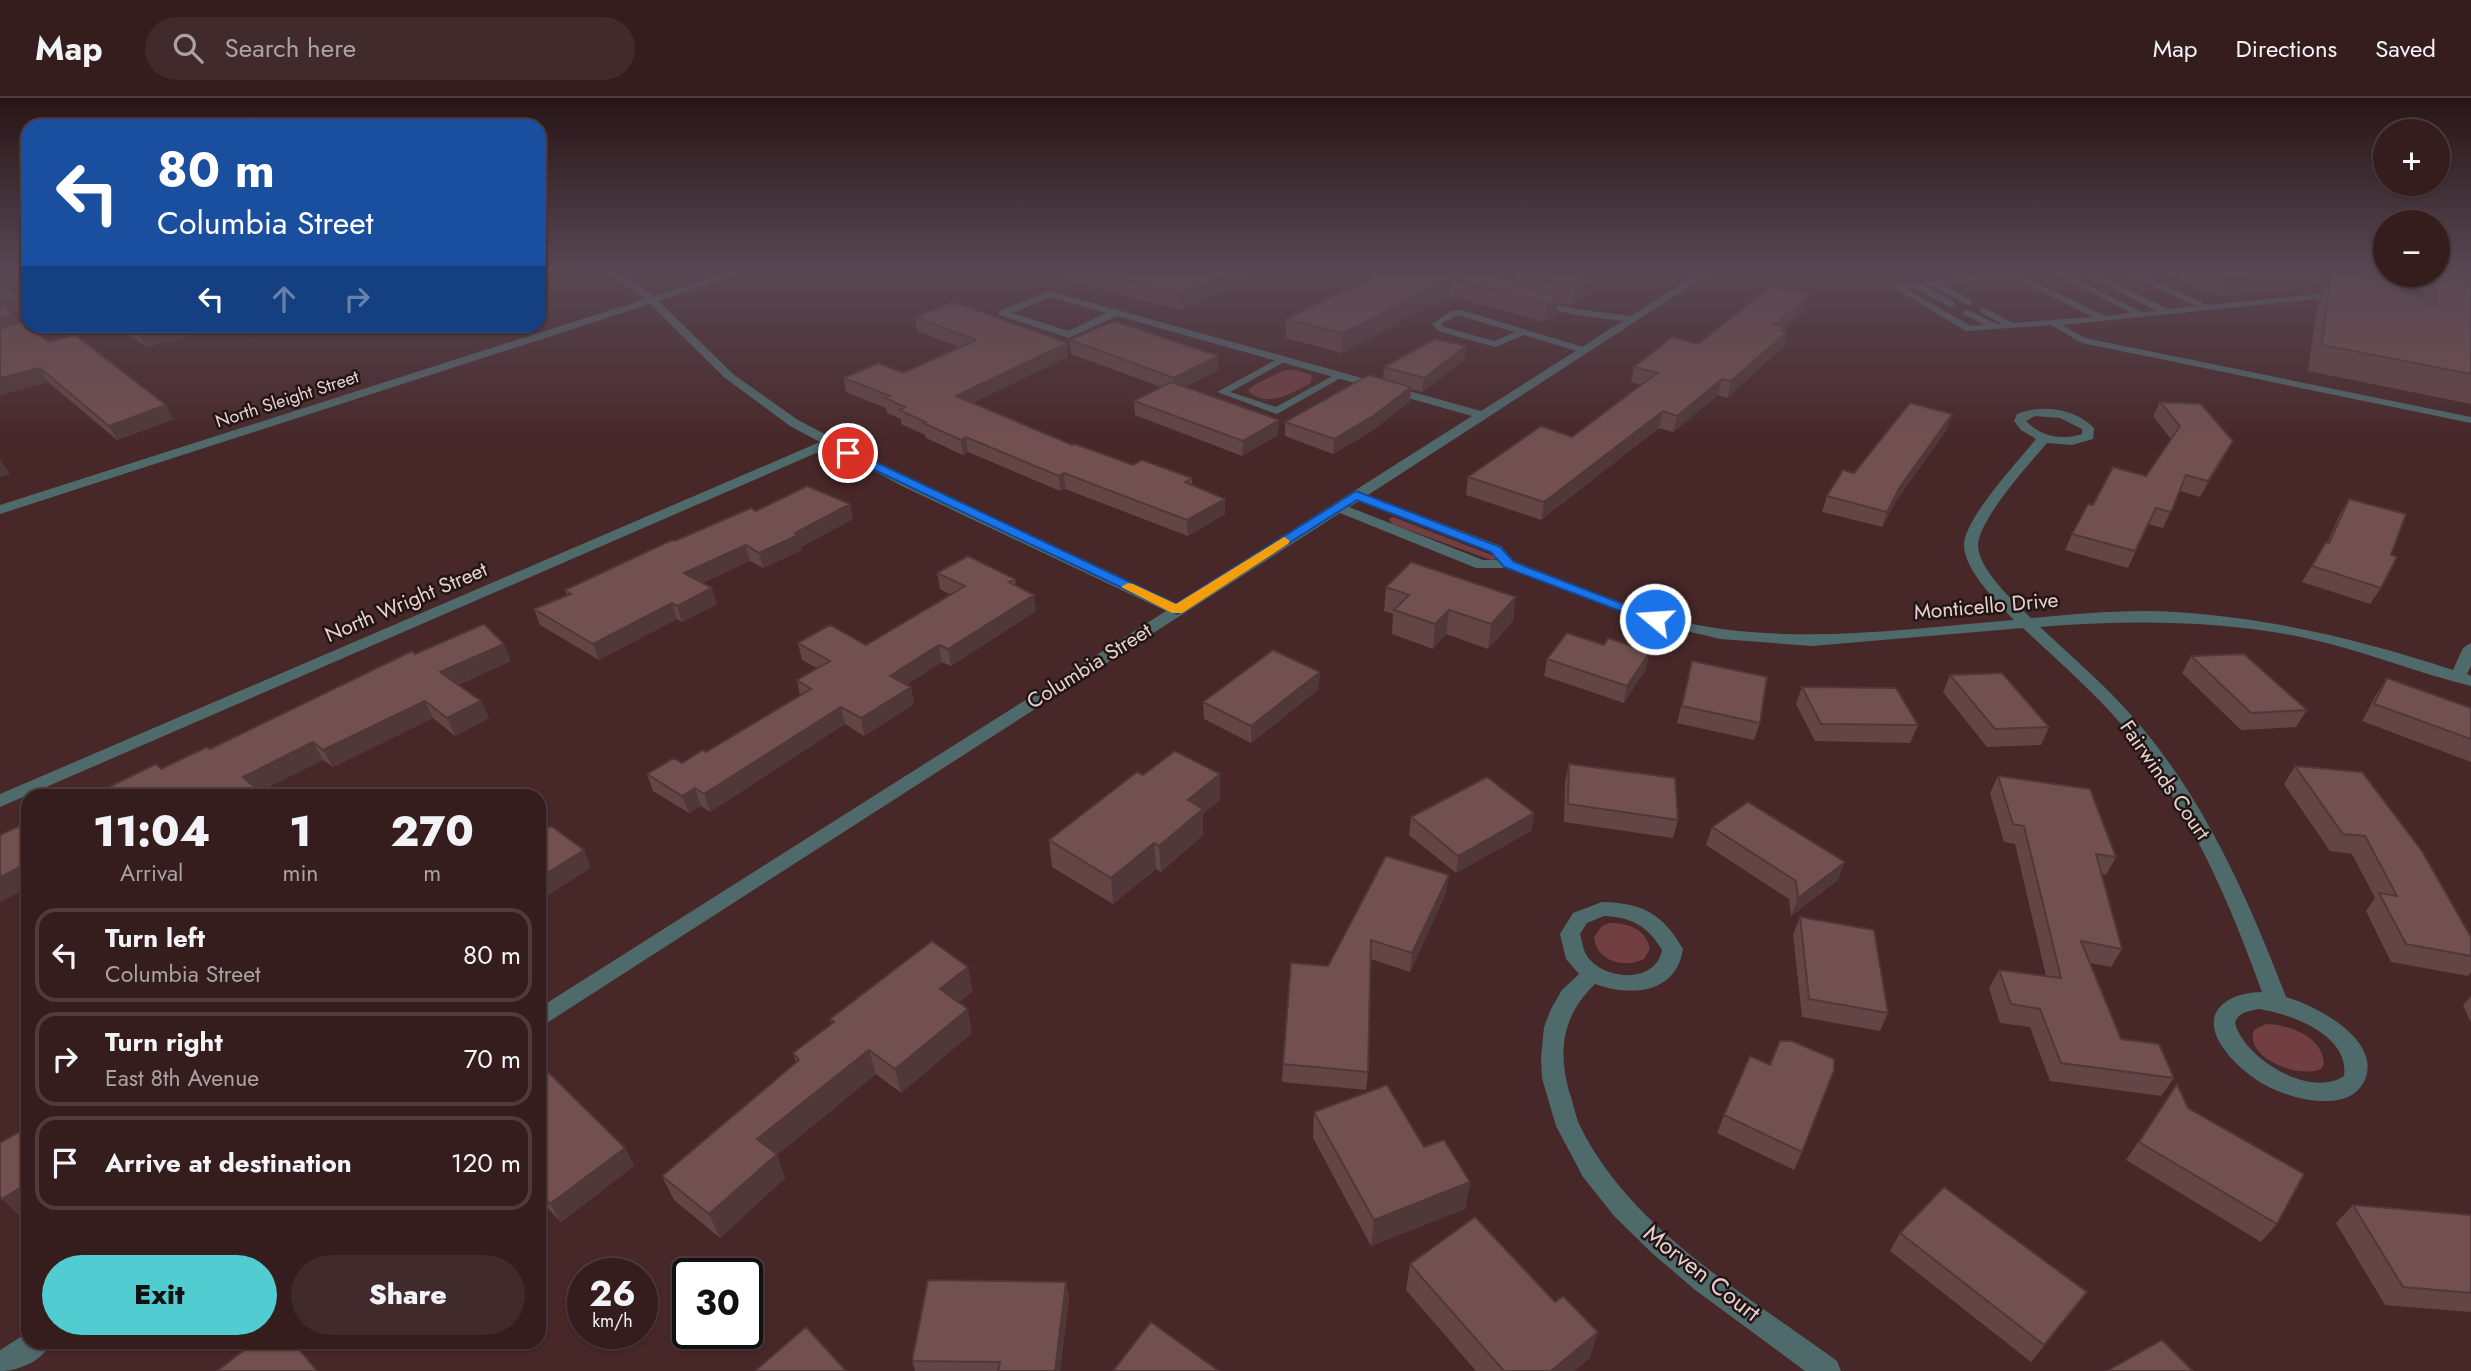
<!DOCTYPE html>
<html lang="en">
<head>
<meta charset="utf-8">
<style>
  :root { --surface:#351d1e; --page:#402a2b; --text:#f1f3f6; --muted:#aaa2a4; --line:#4f3b3c; --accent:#51ccd1 }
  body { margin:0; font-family:Jost,sans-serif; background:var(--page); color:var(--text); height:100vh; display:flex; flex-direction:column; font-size:26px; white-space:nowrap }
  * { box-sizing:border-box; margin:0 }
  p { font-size:23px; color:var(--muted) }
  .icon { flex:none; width:38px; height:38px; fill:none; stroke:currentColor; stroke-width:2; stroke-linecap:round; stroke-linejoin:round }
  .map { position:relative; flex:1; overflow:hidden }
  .sheet { position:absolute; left:21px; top:691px; width:525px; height:560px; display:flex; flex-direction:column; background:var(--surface); border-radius:21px; box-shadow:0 2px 5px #0004,0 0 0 2px var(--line) }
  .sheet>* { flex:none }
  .hud { position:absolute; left:21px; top:21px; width:525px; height:214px; border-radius:21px; box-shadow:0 2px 5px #0004,0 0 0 2px var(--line); background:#1a4fa0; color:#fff; overflow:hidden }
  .controls { position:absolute; left:2373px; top:21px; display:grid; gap:14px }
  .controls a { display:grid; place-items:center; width:77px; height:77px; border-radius:50%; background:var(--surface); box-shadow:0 2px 5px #0004,0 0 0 2px var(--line); font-size:35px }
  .speed { position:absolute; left:567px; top:1160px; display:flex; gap:14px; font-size:35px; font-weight:700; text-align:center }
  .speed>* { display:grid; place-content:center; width:91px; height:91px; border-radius:50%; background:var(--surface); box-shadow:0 2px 5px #0004,0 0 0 2px var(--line); line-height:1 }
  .speed small { font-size:18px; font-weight:400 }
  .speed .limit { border:4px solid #111; border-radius:10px; background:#fff; color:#111 }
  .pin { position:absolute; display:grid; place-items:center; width:60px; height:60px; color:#fff; margin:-30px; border:4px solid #fff; border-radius:50%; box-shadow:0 2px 7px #0007 }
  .me { position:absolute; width:77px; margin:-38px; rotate:288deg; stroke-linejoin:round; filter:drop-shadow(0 0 5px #0008) }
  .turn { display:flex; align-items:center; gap:24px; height:147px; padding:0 21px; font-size:32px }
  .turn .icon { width:91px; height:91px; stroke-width:2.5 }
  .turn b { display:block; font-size:49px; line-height:60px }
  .lanes { display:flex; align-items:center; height:66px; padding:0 21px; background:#0003; justify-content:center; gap:35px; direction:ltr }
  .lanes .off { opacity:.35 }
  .eta { display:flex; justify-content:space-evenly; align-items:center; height:119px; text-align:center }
  .eta b { font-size:42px; font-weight:800; line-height:49px }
  .action { display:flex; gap:14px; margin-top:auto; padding:14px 21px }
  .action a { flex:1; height:80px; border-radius:42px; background:var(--accent); color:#111; font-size:28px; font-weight:800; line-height:80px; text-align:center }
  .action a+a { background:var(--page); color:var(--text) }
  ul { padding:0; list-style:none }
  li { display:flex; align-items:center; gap:21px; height:94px; margin:0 14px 10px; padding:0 7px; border:4px solid var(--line); border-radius:21px }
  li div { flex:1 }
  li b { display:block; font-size:26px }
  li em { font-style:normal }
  header { display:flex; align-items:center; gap:42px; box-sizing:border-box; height:98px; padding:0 35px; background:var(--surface); border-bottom:2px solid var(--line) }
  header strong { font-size:33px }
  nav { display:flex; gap:38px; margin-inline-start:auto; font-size:24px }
  .search { width:490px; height:63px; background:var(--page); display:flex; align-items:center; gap:18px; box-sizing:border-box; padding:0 24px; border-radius:38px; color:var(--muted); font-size:26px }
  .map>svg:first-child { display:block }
</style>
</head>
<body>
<header>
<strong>Map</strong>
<div class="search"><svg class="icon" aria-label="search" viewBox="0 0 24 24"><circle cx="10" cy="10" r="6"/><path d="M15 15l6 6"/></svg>Search here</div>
<nav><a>Map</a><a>Directions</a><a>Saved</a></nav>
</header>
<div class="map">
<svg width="2471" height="1273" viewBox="0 0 2471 1273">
  <rect width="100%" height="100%" fill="#472728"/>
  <!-- green -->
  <path fill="#713f41" d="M1284 272H1295L1312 277 1311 285C1293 294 1266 312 1248 292L1254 287Z
    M1393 419 1497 459 1498 461 1491 462 1392 426 1389 421Z
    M1610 825C1628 825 1646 831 1650 851L1644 861C1624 871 1596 863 1594 839L1602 828Z
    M2266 926C2289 926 2323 939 2324 966L2321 971C2299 981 2244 960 2254 932Z"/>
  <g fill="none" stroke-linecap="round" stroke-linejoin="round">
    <!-- service -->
    <path fill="#4f6a6b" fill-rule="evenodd" d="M2048 172H2058L2142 214 2157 213 2078 172H2088L2168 211 2196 208 2120 172H2130L2207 207 2341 194 2342 196 2338 199 2062 227 2085 240 2471 319V325L2082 245 2051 227 1966 233 1893 189 1897 187 2013 174 2105 218 2131 215ZM2012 179 2093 219 2013 225 1983 209 1980 210V214L2002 226C1988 226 1977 212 1963 212V216L1985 227 1971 228 1906 191 1914 190 1951 209 1954 208V204L1925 188H1932L1968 207 1971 206V202L1942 186Z
      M2317 172H2334L2397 185 2393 187Z
      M2438 173 2470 180 2466 182 2435 177H2438Z
      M2412 186 2471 196V202L2412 190 2376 194 2372 192 2376 190Z
      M1539 203 1576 211 1631 218 1635 221 1631 224 1576 217 1536 208V204Z
      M1461 212 1586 250 1588 252 1583 255 1524 237 1495 249 1438 233 1432 226 1451 213ZM1456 218H1460L1515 234 1494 243 1444 229 1441 226Z
      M1283 258 1286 259V263L1230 294 1276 309 1338 275 1346 277 1277 316 1217 294Z"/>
    <!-- minor -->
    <path fill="#4f6a6b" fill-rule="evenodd" d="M602 172H614L654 198 735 172H750L659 203 733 276 798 322 910 381 1176 506 1472 318 1117 218 1069 240 999 217V213L1049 193 1481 313 1703 172H1715L1368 397 1501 448 1514 463C1581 488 1650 522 1722 531 1819 544 1917 530 2014 522 1998 505 1964 472 1964 447 1964 421 2019 362 2036 341L2021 332 2014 323 2017 316C2041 306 2075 310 2094 330L2093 341 2072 347 2047 345C2030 365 1979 421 1978 447 1978 471 2014 504 2031 520 2079 516 2127 511 2175 514 2271 520 2362 542 2453 572L2463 550 2471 545V568L2467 576 2471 578V588C2414 574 2359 551 2301 539 2215 522 2127 522 2040 529 2071 558 2104 586 2132 618 2204 699 2248 800 2286 899 2317 908 2384 943 2364 984 2357 997 2343 1003 2328 1003 2308 1004 2285 997 2267 988 2242 976 2189 928 2227 903 2236 897 2251 894 2262 894 2228 799 2187 706 2122 627 2092 592 2057 562 2023 530L1812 548 1720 541 1649 524 1507 470H1476L1340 415 539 930V910L1166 513 900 387 830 349 0 709V696L820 344 790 328 725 280 650 206 0 416V407L645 201ZM1050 199 1106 215 1068 233 1013 215ZM2035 318 2060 320 2082 331V336C2063 343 2040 338 2026 323ZM1359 403 1491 454 1498 462H1483L1349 409ZM2259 911C2291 916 2350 937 2344 978 2310 1001 2244 960 2235 925 2238 914 2249 913 2259 911Z
      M40 228H56L0 244V238Z
      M1602 804C1643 805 1663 816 1683 851 1676 896 1631 899 1595 886 1564 916 1557 950 1569 993 1573 1004 1575 1017 1580 1028 1632 1133 1746 1196 1837 1263L1841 1273H1805L1694 1191 1653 1156 1615 1119 1583 1079 1556 1028 1542 980 1541 960 1544 929 1551 911 1562 892 1579 876 1566 861 1560 836 1573 815ZM1604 818C1631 819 1648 828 1662 852 1656 886 1604 883 1587 858 1583 852 1582 843 1580 836L1587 825Z
      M27 1235 28 1244H51C43 1263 19 1273 0 1273V1252Z"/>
  </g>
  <!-- wall -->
  <path fill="#634545" d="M1061 172H1271L1181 212 1062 181Z
    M1389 172 1507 181 1514 184 1515 172 1588 181 1585 200 1573 207 1558 205 1556 217 1544 224 1450 198 1342 255 1286 240V221Z
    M2161 172H2322L2314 189 2218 198Z
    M2435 177 2471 184V306L2308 273 2318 203 2331 178 2421 202Z
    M0 188 25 212 12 215 19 225 174 321 117 342 48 284 0 297Z
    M1806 212 1785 230 1784 233 1787 234 1783 249 1727 300 1718 297 1673 334 1659 330 1541 422 1466 397 1468 379 1572 339 1641 287 1631 284 1634 269 1698 246Z
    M915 219 1068 259 972 305 1072 347 1133 367 1192 380V387L1225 401V416L1188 438 1065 391 1060 393 968 354 963 357 926 340 925 337 901 326V321L887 315 886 310 846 294 844 280 903 275 960 249 917 233Z
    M117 228H225L146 249Z
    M1070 242 1218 258V272L1185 289 1278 337 1242 358 1135 317 1134 303 1161 289 1071 256Z
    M1466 248 1464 262 1422 294 1411 291 1410 303 1372 333 1333 356 1285 338V324L1383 281 1384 269Z
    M2160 304 2225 358 2200 399 2180 393 2163 430 2148 426 2128 470 2065 452 2072 436 2093 407 2146 378 2171 341 2153 318Z
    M1952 316 1947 331 1895 405 1882 429 1822 414 1827 398 1854 375Z
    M2349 401 2391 457 2381 490 2370 506 2302 484 2326 444 2327 445 2340 416Z
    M850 406 853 421 801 449 802 452 763 470 750 463 702 485 717 506 682 524 677 521 599 562 540 527 534 511 567 497 565 492 675 443Z
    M937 475 1015 481 1016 488 1036 513 951 568 942 564 906 587 911 589 914 606 864 638 845 626 710 714 701 708 689 715 653 693 647 676 682 665 706 654 800 597 797 582 817 570 802 562 798 545 866 547 951 497 940 491Z
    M1386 489 1513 523 1488 551 1446 536 1433 551 1392 536 1393 516 1384 513Z
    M415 556 511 563 458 587 481 603 489 620 455 638 433 620 333 669 323 662 258 694 261 698H119L111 688 161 671 210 651Z
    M2191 558 2307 612 2296 629 2241 632 2182 575Z
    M1547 561 1646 571 1624 605 1544 578Z
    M1692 563 1760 625 1754 642 1677 625Z
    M1950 577 2049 629 2041 647 1987 649 1943 594Z
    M2387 580 2471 610V664L2362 623 2376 597Z
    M1802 589 1918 627 1910 645 1815 643 1796 606Z
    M1319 591 1251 645 1204 621 1203 604Z
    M1569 666 1678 722 1673 740 1564 724 1565 683Z
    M2295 668 2471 839V874L2468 878 2391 864 2366 813 2375 800 2352 756 2330 753 2284 686Z
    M1220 676V702L1203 716V737L1161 774 1156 771 1113 806 1052 769 1049 742 1143 677Z
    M1998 678 2116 759 2106 777 2102 776 2122 851 2111 869 2090 865 2121 941 2174 980 2161 998 2050 983 2030 929 2000 925 1989 890 1999 872 2046 878 2015 746 2004 744 1990 695Z
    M1534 715 1531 733 1456 775 1409 737 1411 719Z
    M1712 729 1838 782 1791 818 1789 801 1706 747Z
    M1446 795 1410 874 1371 861 1368 974 1366 992 1282 984 1283 966 1328 868Z
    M1800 819 1888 915 1880 933 1802 919 1793 837Z
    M973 893 959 904 972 935 901 995 876 976 777 1057 785 1080 720 1140 674 1102 662 1078 796 964 793 955 832 926 830 921Z
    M2471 898V925L2463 907Z
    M539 980 625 1050 634 1068 561 1124 539 1101Z
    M2177 986 2188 1010 2277 1126 2261 1144 2126 1062Z
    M1314 1014 1424 1049 1470 1084 1465 1111 1371 1148 1313 1040Z
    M1724 1017 1802 1054 1794 1072 1717 1035Z
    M2353 1107 2471 1117V1214L2385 1207 2336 1125Z
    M1900 1135 2074 1211 2031 1264 1890 1153Z
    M1410 1166 1590 1260 1574 1273H1476L1406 1192Z
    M1066 1184 1069 1201 1060 1273H915L912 1263Z"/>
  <!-- shaded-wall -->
  <path fill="#503838" d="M1235 172H1271L1181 212 1180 196Z
    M1502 172H1508L1507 182 1500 187Z
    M2303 172H2322L2314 189 2218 198 2227 179Z
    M1452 180 1450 198 1342 255 1343 235Z
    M1588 181 1585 200 1573 207 1576 188Z
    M1810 197 1806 212 1785 230 1782 238 1787 234 1783 249 1727 300 1731 283 1774 227Z
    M18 199 25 212 6 217 0 207V203Z
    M1559 199 1556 217 1544 224 1547 206Z
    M14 217 22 230 0 236V220Z
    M168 228H225L146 249 138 236Z
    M1067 245 1068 259 958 312 956 298Z
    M1466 248 1464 262 1422 294 1424 280Z
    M1218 258V272L1174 294V280Z
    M40 270 48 284 0 297V280Z
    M1722 281 1718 297 1673 334 1677 318Z
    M1411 289 1410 303 1372 333 1333 356 1334 341Z
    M166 307 174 321 117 342 109 328Z
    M1663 313 1659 330 1541 422 1544 404Z
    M1952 316 1947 331 1895 405 1882 429 1887 414 1900 389Z
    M1279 322 1278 337 1242 358 1243 343Z
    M966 339 968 354 963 357 961 342Z
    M2233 343 2225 358 2200 399 2208 383Z
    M0 361 10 376 0 379Z
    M1064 375 1065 391 1060 393 1059 378Z
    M1225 401V416L1188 438 1187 422Z
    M850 406 853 421 801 449 802 452 763 470 759 455Z
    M746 447 750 463 689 490 684 475Z
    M712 490 717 506 682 524 677 508Z
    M1034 497 1036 513 951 568 948 551Z
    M1516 499 1513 523 1488 551 1491 526Z
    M672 505 677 521 599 562 593 546Z
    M1449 512 1446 536 1433 551 1435 526Z
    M504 546 511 563 448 591 440 574Z
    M939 547 942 564 894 595 890 578Z
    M1650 554 1646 571 1624 605 1627 588Z
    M1320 574 1319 591 1251 645V628Z
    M911 589 914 606 864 638 861 620Z
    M425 603 433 620 333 669 323 652Z
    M481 603 489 620 455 638 447 620Z
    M841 609 845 626 710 714 704 696Z
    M313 644 323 662 258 694 261 698H240L243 679Z
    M1220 676V702L1203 716V737L1161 774 1159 748 1188 702Z
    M204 690 209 698H188Z
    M695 690 701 708 689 715 682 698Z
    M1534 715 1531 733 1456 775 1458 758Z
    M1154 745 1156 771 1113 806 1111 780Z
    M584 752 591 770 539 803V780Z
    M1845 764 1838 782 1791 818 1798 800Z
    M28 765V790L0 804V779Z
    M1449 777 1446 795 1410 874 1412 855Z
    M968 869 973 893 945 915 940 891Z
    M968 911 972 935 901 995 895 971Z
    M869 952 876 976 777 1057 785 1080 720 1140 709 1116 757 1041Z
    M625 1050 634 1068 561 1124 550 1106Z
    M1470 1084 1465 1111 1371 1148 1374 1122Z
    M28 1085V1114L21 1119 2 1101Z
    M1066 1184 1069 1201 1060 1273H1055Z
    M1598 1234 1590 1260 1574 1273H1551Z"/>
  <!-- building -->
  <path fill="#735050" stroke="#503838" stroke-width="2" d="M1088 172H1235L1180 196Z
    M1389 172H1503V179L1532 192 1559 199 1547 206 1452 180 1343 235 1286 221Z
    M1515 172H1548L1588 181 1576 188 1554 185Z
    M2210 172H2303L2227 179Z
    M2354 175 2435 207V177L2471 184V276L2322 247 2331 178Z
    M0 188 18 199 0 203Z
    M1772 188 1810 197 1774 227 1785 229 1781 232 1787 234 1731 283 1722 281 1677 318 1663 313 1544 404 1468 379 1541 328 1572 339 1657 275 1634 269 1672 239 1698 246Z
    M954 204 1067 245 956 298 1072 347 1075 346 1133 367 1142 362 1192 380 1185 384 1225 401 1187 422 1064 375 1059 378 966 339 961 342 923 325 926 324 899 312 905 309 885 300 890 298 844 280 878 265 903 275 976 242 915 219Z
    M0 205 14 217 0 220Z
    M1114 223 1218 258 1174 280 1070 242Z
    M23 224 48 244 75 237 166 307 109 328 40 270 0 280V230Z
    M128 228H168L138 236Z
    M1435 241 1466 248 1424 280 1384 269Z
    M1369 277 1411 289 1373 318 1334 341 1285 324Z
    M1171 284 1279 322 1243 343 1134 303Z
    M2160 304 2201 306 2233 343 2208 383 2186 377 2171 414 2156 410 2135 453 2072 436 2088 406 2093 407 2113 369 2146 378 2180 328Z
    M1910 305 1952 316 1900 389 1887 414 1827 398 1843 372 1854 375Z
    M807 388 850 406 795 435 798 437 759 455 746 447 684 475 712 490 677 508 672 505 593 546 534 511 571 496 565 492 672 442 675 443 751 410 756 413Z
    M2349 401 2406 416 2391 457 2397 459 2381 490 2312 468 2326 444 2329 445Z
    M968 458 1015 481 1009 484 1034 497 948 551 939 547 890 578 911 589 861 620 841 609 704 696 695 690 682 698 647 676 674 660 682 665 703 652 706 654 811 591 797 582 830 563 798 545 830 527 866 547 965 488 937 475Z
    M1411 464 1516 499 1491 526 1449 512 1435 526 1394 512 1409 497 1386 489Z
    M484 526 504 546 440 574 481 603 447 620 425 603 323 652 313 644 243 679 256 690 240 698H212L204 690 188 698H123L111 688 156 666 161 671 207 649 210 651 412 553 415 556Z
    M1567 535 1604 547 1608 540 1650 554 1627 588 1547 561Z
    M1273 552 1320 574 1251 628 1203 604Z
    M2244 556 2307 612 2251 615 2191 558Z
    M1692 563 1767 579 1760 625 1682 608Z
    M2002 575 2049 629 1995 631 1950 577Z
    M2387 580 2471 610V641L2374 606Z
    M1802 589 1896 590 1918 627 1821 626Z
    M1175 653 1220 676 1188 702 1203 711 1159 748 1154 745 1111 780 1049 742 1137 674 1143 677Z
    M1569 666 1675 680 1678 722 1568 706Z
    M2295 668 2362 674 2422 753 2471 839V858L2406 846 2379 795 2397 798 2365 738 2343 736Z
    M1998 678 2090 691 2116 759 2096 756 2122 851 2081 843 2121 941 2159 946 2174 980 2061 965 2040 911 2011 906 1999 872 2061 880 2024 728 2013 726Z
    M1487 679 1534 715 1458 758 1411 719Z
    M1748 704 1845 764 1798 800 1796 783 1712 729Z
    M28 724V765L0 779V737Z
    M551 728 584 752 539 780V735Z
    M1386 758 1449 777 1412 855 1371 842 1368 974 1283 966 1291 865 1328 868Z
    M1800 819 1874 832 1888 915 1809 901Z
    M932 843 968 869 940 891 968 911 895 971 869 952 757 1041 777 1056 709 1116 662 1078 799 962 793 955 834 924 830 921Z
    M1780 943H1792L1834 961V972L1802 1054 1724 1017 1750 958 1770 967Z
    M548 974 625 1050 550 1106 539 1094V980Z
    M2177 986 2188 1010 2304 1076 2277 1126 2139 1044Z
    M1387 987 1424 1049 1444 1042 1470 1084 1374 1122 1314 1014Z
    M28 1029V1085L2 1101 0 1098V1045Z
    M1944 1089 2087 1194 2044 1247 1900 1135Z
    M2353 1107 2471 1117V1195L2403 1189Z
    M1475 1119 1555 1204 1563 1198 1598 1234 1551 1273H1504L1410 1166Z
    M928 1182 1066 1184 1055 1273H998L1000 1264 912 1263Z
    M1151 1224 1219 1273H1113Z
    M806 1229 846 1273H755Z
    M2162 1242 2193 1273H2107Z
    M255 1244H293L317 1273H217Z"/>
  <!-- sky -->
  <linearGradient id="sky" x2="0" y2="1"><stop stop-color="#271516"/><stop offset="0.49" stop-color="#584753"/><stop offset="1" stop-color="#584753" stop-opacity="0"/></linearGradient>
  <rect width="2471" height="350" fill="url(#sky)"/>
  <!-- route -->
  <path fill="#1a73e8" stroke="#114b97" stroke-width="2" d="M848 351 1176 506 1356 393 1500 449 1514 464 1662 521 1655 526 1650 524 1504 469 1491 454 1357 402 1177 516 843 357V352Z"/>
  <!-- slow -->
  <path fill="#f59e0b" d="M1284 439 1290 443 1288 446 1182 515H1172L1121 489 1128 485 1133 486 1176 506Z"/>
  <g text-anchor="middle" stroke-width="5" stroke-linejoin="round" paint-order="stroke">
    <!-- far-street labels -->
    <g font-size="18" fill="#e7d2d1" stroke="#241515">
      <text transform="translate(287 301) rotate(-18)" y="6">North Sleight Street</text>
    </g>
    <!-- street labels -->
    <g font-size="21" fill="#e7d2d1" stroke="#241515">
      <text transform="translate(406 504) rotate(-23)" y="7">North Wright Street</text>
      <text transform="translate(1986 508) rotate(-5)" y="7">Monticello Drive</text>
      <text transform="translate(1089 568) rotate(-32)" y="7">Columbia Street</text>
      <text transform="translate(2165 682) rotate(55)" y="7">Fairwinds Court</text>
    </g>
    <!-- near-street labels -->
    <g font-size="24" fill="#e7d2d1" stroke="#241515">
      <text transform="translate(1702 1175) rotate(38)" y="8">Morven Court</text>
    </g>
  </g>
</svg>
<div class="controls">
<a>+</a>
<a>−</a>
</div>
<div class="speed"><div>26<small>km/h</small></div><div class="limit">30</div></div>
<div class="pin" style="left:848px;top:355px;background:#d93025"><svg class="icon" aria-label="arrive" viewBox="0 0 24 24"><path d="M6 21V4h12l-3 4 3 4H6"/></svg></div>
<svg class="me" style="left:1655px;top:521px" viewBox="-20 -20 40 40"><circle r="17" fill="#1a73e8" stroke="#fff" stroke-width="3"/><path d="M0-11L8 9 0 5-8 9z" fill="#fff"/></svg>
<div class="hud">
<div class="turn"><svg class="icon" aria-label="left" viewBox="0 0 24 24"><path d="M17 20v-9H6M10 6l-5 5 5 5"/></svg><div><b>80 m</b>Columbia Street</div></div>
<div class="lanes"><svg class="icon" aria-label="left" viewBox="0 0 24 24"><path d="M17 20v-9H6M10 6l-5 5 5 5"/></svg><svg class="icon off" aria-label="ahead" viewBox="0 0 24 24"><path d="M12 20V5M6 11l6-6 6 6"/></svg><svg class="icon off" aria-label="right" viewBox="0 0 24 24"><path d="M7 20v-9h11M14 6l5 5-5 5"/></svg></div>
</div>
<section class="sheet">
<div class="eta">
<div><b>11:04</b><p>Arrival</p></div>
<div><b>1</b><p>min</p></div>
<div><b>270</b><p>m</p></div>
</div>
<ul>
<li><svg class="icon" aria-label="left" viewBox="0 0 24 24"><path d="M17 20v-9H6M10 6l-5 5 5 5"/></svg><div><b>Turn left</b><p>Columbia Street</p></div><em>80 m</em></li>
<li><svg class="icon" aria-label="right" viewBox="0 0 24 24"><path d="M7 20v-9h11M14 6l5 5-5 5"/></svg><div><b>Turn right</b><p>East 8th Avenue</p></div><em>70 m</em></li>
<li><svg class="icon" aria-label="arrive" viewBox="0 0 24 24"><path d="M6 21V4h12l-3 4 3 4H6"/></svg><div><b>Arrive at destination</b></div><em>120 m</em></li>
</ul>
<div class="action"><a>Exit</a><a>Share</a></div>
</section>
</div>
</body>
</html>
